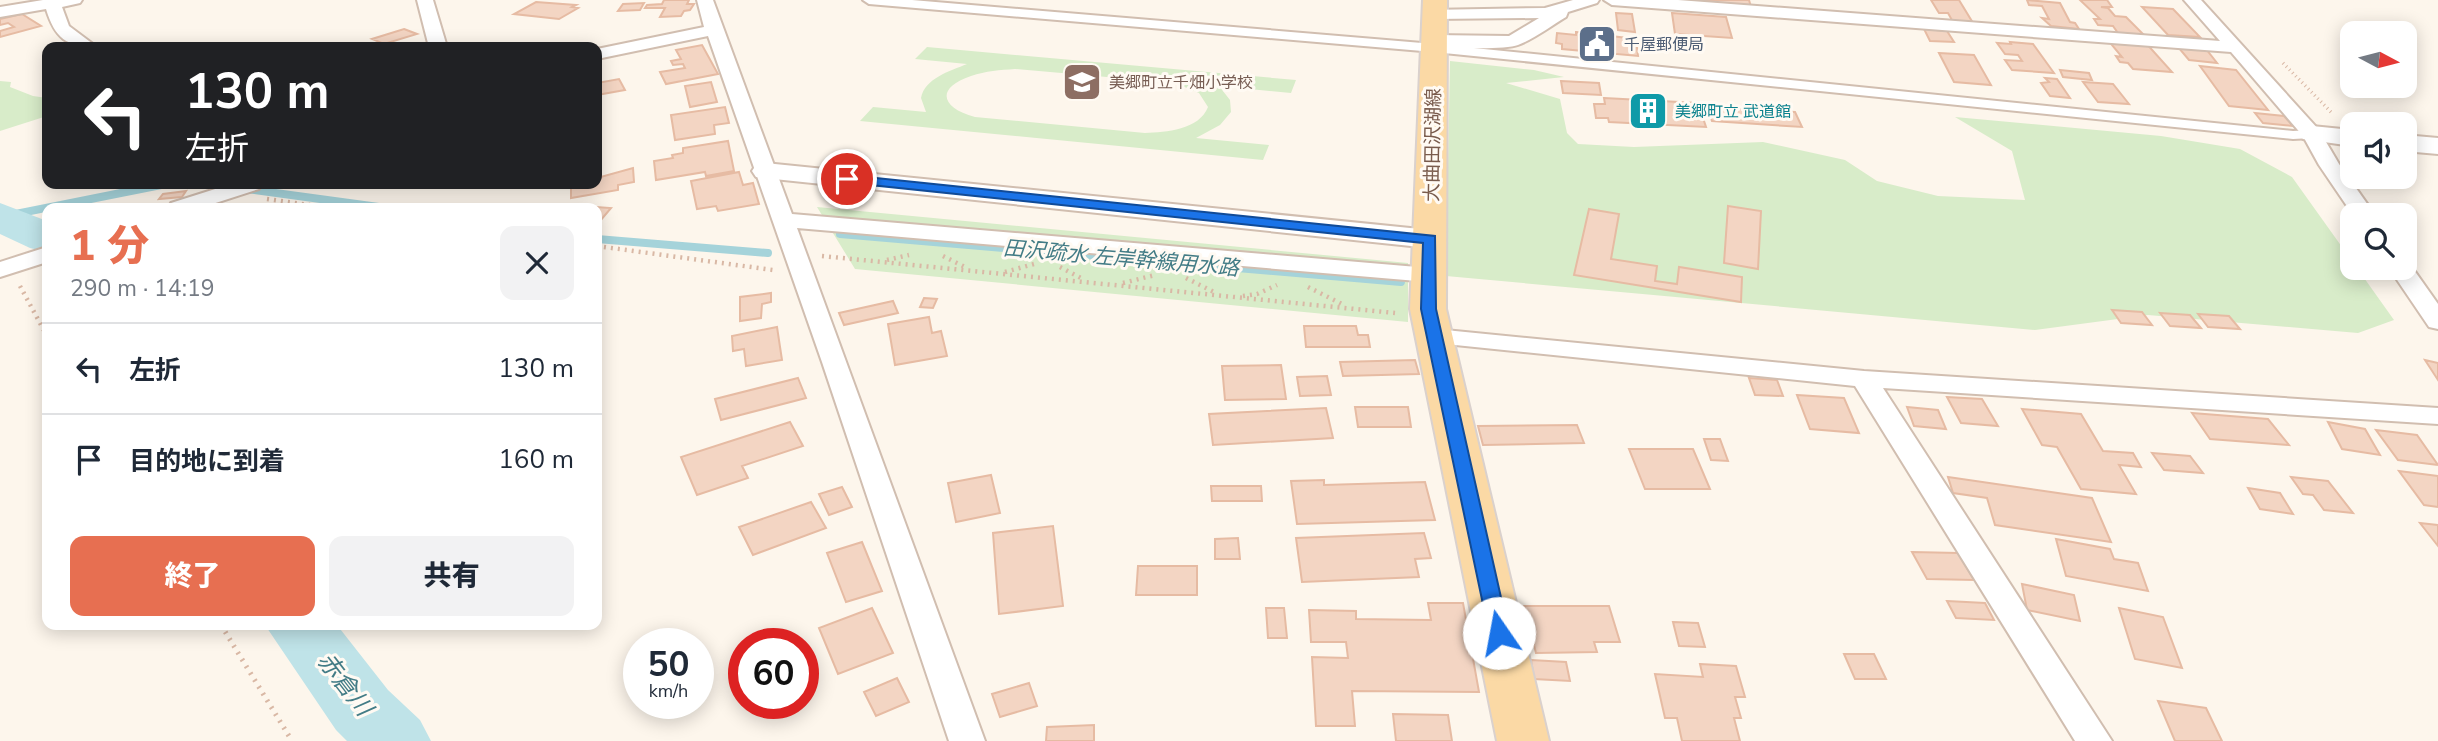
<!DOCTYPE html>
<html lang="ja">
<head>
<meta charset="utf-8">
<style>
  :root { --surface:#fff; --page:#f2f2f3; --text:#1f2937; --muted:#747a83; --line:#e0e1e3; --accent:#e76f51 }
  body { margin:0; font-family:"Nunito Sans","Noto Sans JP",sans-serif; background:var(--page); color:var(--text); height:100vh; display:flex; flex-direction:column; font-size:26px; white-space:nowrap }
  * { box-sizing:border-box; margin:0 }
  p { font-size:23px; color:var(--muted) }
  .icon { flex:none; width:38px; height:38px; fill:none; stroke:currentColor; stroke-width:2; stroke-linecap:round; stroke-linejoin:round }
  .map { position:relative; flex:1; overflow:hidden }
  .side { position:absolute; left:42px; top:203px; width:560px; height:427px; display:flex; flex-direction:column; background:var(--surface); border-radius:14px; box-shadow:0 4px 18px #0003 }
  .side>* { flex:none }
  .top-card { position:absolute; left:42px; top:42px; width:560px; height:147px; border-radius:14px; box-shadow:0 4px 18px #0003; background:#202124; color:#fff; overflow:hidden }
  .needle { width:46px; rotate:97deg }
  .buttons { position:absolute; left:2340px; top:21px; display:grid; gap:14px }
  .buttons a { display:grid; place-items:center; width:77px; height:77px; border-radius:14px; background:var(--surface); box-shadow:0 4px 18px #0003; font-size:35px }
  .speed { position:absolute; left:623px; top:628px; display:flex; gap:14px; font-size:35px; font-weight:700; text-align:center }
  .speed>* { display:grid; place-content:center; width:91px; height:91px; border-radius:50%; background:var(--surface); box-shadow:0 4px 18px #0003; line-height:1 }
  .speed small { font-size:18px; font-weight:400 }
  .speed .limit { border:10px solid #d22; background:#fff; color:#111 }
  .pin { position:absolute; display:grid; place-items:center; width:60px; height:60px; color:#fff; margin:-30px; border:4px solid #fff; border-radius:50%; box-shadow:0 2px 7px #0007 }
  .me { position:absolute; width:77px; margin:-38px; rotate:348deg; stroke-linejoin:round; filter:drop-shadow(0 0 5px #0008) }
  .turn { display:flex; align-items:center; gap:24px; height:147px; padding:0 28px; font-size:32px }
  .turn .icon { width:91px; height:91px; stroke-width:2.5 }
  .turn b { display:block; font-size:49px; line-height:60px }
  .round { display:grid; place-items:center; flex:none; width:74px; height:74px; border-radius:14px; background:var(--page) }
  .overview { display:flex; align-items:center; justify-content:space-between; height:119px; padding:0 28px }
  h1 { font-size:42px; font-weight:800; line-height:52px; color:var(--accent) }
  .cta { display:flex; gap:14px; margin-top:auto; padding:14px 28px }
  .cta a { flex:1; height:80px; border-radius:14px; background:var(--accent); color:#fff; font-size:28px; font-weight:800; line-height:80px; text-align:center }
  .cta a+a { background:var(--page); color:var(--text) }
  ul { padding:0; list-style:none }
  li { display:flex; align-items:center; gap:21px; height:91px; padding:0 28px; border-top:2px solid var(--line) }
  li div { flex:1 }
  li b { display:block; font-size:26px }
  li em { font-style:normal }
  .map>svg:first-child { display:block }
</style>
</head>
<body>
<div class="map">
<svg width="2438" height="741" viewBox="0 0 2438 741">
  <rect width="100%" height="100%" fill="#fdf6ec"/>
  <!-- green -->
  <path fill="#d8ecc9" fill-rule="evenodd" d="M927 47 1296 80 1291 93 1219 86 1230 100 1231 112 1220 125 1196 138 1269 145 1263 160 860 121 873 107 926 112 921 98C925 78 950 71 967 64L915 59ZM1015 69 1175 83 1199 93 1208 107C1199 130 1166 132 1145 133L975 117C941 108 935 88 971 76 986 71 1000 70 1015 69Z
    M1450 61 1534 70 1564 77 1506 83 1560 99 1567 133 1578 144 1634 147 1763 142 1845 160 1877 181 1938 196 2025 200 2012 151 1955 117 2161 136 2240 149 2292 177 2352 261V268H2357L2394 320 2358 333 2148 315 2035 330 1446 276Z
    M0 81 11 82 10 87 33 96 47 98V116L0 131Z
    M817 207 1408 263V322L855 269Z"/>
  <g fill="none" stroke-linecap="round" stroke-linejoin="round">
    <!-- stream-far1 -->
    <path stroke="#a5d3da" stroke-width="6" d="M214 184 230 186
      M153 186 164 184"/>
    <!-- stream -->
    <path stroke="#a5d3da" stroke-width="8" d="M218 185 386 208
      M0 217 161 185
      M840 234 1401 282
      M597 239 768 253"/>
    <!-- river -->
    <path fill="#bfe3e8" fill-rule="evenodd" d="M0 203 47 221V252L30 248 0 234Z
      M265 625H337L388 690 420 720 431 741H347L336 730Z"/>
  </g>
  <!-- building -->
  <path fill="#f3d5c3" stroke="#e6bba3" stroke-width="2" d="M664 0H689L687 4H694L690 10 684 11 681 16 660 17 665 8H645L647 5 662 4Z
    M1698 0H1749L1751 7 1699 3Z
    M1931 0H1959L1973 23 1953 22 1948 13H1939Z
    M2027 0 2060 3 2070 22 2075 23 2079 29 2051 26 2042 18 2049 19 2042 6 2029 5Z
    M2080 0H2107L2112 7H2101L2108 8 2115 16 2126 17 2147 38 2120 36 2113 26 2098 25 2094 19H2100Z
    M536 2 576 5 572 7 578 8 559 19 514 14Z
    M644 3 640 10 618 11 623 4Z
    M2142 7 2173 9 2200 37 2168 35Z
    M1616 13 1632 14 1635 32 1618 30Z
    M1672 13 1726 17 1732 38 1675 34Z
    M22 14 41 26 0 37V31L14 27 8 23 0 25V19Z
    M404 29 417 34 384 44 372 39Z
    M1924 29 1947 31 1954 42 1930 41Z
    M1576 32 1636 39 1638 56 1562 49V44L1556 43 1557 33 1576 35Z
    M2107 39 2145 42 2172 72 2133 69 2128 63 2120 62 2116 56 2122 57Z
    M2010 42 2033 44 2054 73 2012 70 2005 60 2022 61 2018 55 2005 54 1997 43 2011 44Z
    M702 45 718 74 666 84 660 72 685 68 683 64 673 65 671 61 681 59 676 50Z
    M2178 47 2206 49 2217 63 2189 60Z
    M1939 53 1974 55 1991 85 1954 82Z
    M2200 66 2236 70 2268 110 2229 106Z
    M2060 70 2089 73 2092 80 2063 77Z
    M2045 78 2057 79 2070 98 2050 96 2041 83 2049 82Z
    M619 79 625 90 597 95V83Z
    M1561 81 1599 83 1601 95 1563 93Z
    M711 82 717 102 690 107 685 86Z
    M2083 82 2113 84 2129 104 2098 102Z
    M1604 98 1698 103 1706 127 1609 122 1608 118H1596L1594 104H1605Z
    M725 107 729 123 714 125 715 134 675 140 671 115Z
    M1707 107 1795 112 1802 127 1712 121Z
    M2255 113 2284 116 2293 126 2263 123Z
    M728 141 734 171 706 176 705 172 656 180 654 161 673 158 672 155 683 153V148Z
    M633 168 634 182 618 185V190L571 198V184H597V178Z
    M739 172 743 185 753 183 759 204 718 211 716 206 697 209 691 181Z
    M186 191 182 197 159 199 163 194Z
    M1728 206 1761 211 1758 269 1724 263Z
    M595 208 596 207 611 208 601 220 597 219Z
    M1589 209 1619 214 1611 259 1657 266 1655 281 1677 284 1679 267 1742 277 1741 302 1574 275Z
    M771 293V302L762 304 761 318 740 321V297Z
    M924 298 937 299 933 308 920 307Z
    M893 301 898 313 844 325 839 313Z
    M2112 310 2142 312 2152 325 2121 323Z
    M2160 313 2190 315 2201 328 2170 326Z
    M2198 314 2229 316 2240 329 2208 327Z
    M929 317 932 333 941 331 947 356 895 365 888 324Z
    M1304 326H1356L1358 335H1368L1370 347H1306Z
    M777 327 782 360 746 366 744 349 733 351 732 336Z
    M1415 360 1419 374 1343 376 1340 362Z
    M2425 360 2438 363V380Z
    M1281 365 1286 399 1225 400 1222 366Z
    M1327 376 1331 395 1300 396 1297 377Z
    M798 378 806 398 721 420 715 399Z
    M1749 378 1777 380 1783 396 1755 395Z
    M1797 395 1844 398 1859 433 1810 429Z
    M1947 397 1982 399 1998 426 1961 423Z
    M1355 407H1408L1411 427H1358Z
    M1907 407 1938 410 1946 429 1914 426Z
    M1326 408 1333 438 1213 445 1209 414Z
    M2022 409 2081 414 2103 451 2133 453 2141 467 2119 465 2136 494 2081 489 2057 447 2042 445Z
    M2192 413 2268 419 2289 445 2210 439Z
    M790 422 803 446 742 466 748 478 697 495 681 457Z
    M2328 422 2365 429 2380 455 2342 449Z
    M1577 425 1584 443 1483 445 1478 426Z
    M2376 430 2417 435 2438 465 2398 460Z
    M1704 439H1720L1728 461 1711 460Z
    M1629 449H1693L1710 489H1645Z
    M2152 453 2190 456 2203 473 2164 470Z
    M2399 471 2438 476V507L2424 505Z
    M991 475 1000 513 956 522 948 483Z
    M1948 477 2092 498 2111 542 1995 525 1987 498 1953 493Z
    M2291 477 2328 481 2353 513 2324 510 2313 495 2303 494Z
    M1324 480V485L1425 482 1435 520 1297 524 1291 481Z
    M1211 486H1261L1262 501H1212Z
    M842 487 852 507 829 515 819 494Z
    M2248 488 2280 493 2293 514 2260 509Z
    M811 502 826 528 753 555 739 527Z
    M2420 523 2438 525V546Z
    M1053 526 1063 606 999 614 993 533Z
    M1424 533 1431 558 1415 559 1419 577 1302 582 1296 538Z
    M1238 538 1240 559H1215V539Z
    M2056 539 2110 549 2114 559 2138 563 2148 591 2066 576Z
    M862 542 882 591 846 602 827 553Z
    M1912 552 1958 553 1974 580 1927 579Z
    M1138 566H1197V595H1136Z
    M2022 584 2074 595 2080 621 2027 610Z
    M1947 601 1985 603 1994 620 1956 618Z
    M1428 603H1463L1479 692 1352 691 1355 726H1316L1312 657 1348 658 1346 642H1311L1309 610 1356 611V619L1431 620Z
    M1524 606H1609L1620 642H1594L1597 652 1536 653Z
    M872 608 893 653 838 674 819 628Z
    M1266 608H1284L1287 638H1268Z
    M2119 608 2163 617 2182 668 2135 659Z
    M1673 622 1698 623 1705 647 1679 646Z
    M1844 654H1874L1886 679H1855Z
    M1531 660 1566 662 1570 681 1534 679Z
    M1700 664 1736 666 1745 697H1735L1741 718H1734L1740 741H1682L1677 718H1665L1655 674 1703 677Z
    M897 678 909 702 876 716 864 692Z
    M1029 683 1037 706 1000 717 992 694Z
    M2158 701 2206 708 2222 741H2175Z
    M1393 714 1448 715 1452 741H1396Z
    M1094 725V741H1046L1047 727Z"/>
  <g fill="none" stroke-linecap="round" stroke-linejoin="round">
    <!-- pedestrian casing -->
    <g stroke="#d1beb0" stroke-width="4">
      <path id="pedestrian" d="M863 0H912L1434 44 2293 131 2312 130 2319 134 2312 138 2293 139 1434 52 869 4Z"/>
    </g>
    <!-- minor casing -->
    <g stroke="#d1beb0" stroke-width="4">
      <path id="minor" d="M43 0H82L80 3 62 7 69 26 97 47C66 47 55 38 46 9L0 17V7Z
        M417 0H433L447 47H429Z
        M697 0H713L792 214 1429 268 1437 270 1441 275 1437 280 1429 282 797 228 985 741H949L822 362 708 36 597 59V49L704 27Z
        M1573 0H1599L1597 3 1568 12 1566 17C1551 26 1534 39 1518 45 1504 50 1434 50 1425 40L1434 35 1509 36 1539 18 1434 19 1428 18 1426 14 1428 10 1545 8Z
        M1604 0H1678L2220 41 2184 0H2201L2319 130 2339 164 2375 215H2353L2319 165 2303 136 2231 52 1612 5Z
        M231 184H262L259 189 200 208H168L171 203Z
        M47 247V262L0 277V262Z
        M2404 262 2409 263 2438 304V329L2429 327 2389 268H2404Z
        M1435 329 1864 371 2438 408V424L1883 388 2112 741H2075L1855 386 1426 342 1422 337 1426 332Z"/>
    </g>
    <!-- tertiary casing -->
    <g stroke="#d1beb0" stroke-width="4">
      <path id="tertiary" d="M2312 126 2352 130V146L2303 139 2299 134 2303 129Z
        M2404 135 2438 138V154L2404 151Z
        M765 163 1430 230 1440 233 1444 239 1440 245 1430 248 756 177 752 171 756 165Z"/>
    </g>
    <!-- primary casing -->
    <g stroke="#dad1cd" stroke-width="4">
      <path id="primary" d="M1423 0H1447L1446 309 1549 741H1497L1410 309Z"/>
    </g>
    <!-- path-far2 -->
    <path stroke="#d9b8a5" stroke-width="3.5" stroke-dasharray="1 3.5" stroke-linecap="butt" d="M2283 63 2331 112
      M2362 118 2398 121"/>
    <!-- path-far1 -->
    <path stroke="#d9b8a5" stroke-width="4.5" stroke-dasharray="2 5" stroke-linecap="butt" d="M267 199 331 208
      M597 246 773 270
      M822 256 1395 313
      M943 256 967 268
      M887 260 909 255
      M1060 267 1083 279
      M1005 272 1034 264
      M1186 278 1216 293
      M1123 283 1155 275
      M20 286 47 336
      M1308 287 1344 305
      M1243 296 1257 294 1277 285"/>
    <!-- path -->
    <path stroke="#d9b8a5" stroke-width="5" stroke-dasharray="2 6" stroke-linecap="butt" d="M221 625 292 741"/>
    <!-- pedestrian -->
    <use href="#pedestrian" fill="#fff" fill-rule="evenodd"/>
    <!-- minor -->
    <use href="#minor" fill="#fff" fill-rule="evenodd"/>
    <!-- tertiary -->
    <use href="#tertiary" fill="#fff" fill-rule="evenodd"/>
    <!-- primary -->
    <use href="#primary" fill="#fbd9a5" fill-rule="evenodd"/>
  </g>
  <!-- route -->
  <path fill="#1a73e8" stroke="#114b97" stroke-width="2" d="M847 175 1435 236 1436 309 1509 633 1507 639 1499 641 1492 639 1489 633 1421 309 1423 243 842 182V176Z"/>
  <!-- icons -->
  <defs>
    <g id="civic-square" transform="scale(2.0125)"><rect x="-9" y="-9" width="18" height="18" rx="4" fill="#5c6f8a" stroke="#fffaf3"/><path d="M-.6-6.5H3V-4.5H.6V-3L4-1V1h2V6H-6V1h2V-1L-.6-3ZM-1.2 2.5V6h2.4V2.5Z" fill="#fff"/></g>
    <g id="school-square" transform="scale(2.0125)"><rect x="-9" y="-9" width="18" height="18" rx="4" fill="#8d6e63" stroke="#fffaf3"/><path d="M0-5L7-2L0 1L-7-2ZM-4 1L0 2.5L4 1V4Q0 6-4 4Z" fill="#fff"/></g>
    <g id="building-square" transform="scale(2.0125)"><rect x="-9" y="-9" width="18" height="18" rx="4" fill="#0f9aa8" stroke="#fffaf3"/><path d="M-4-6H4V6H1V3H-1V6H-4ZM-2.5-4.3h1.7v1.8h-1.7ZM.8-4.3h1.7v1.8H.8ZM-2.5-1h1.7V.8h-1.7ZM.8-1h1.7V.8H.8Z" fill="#fff"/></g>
  </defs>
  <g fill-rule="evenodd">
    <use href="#civic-square" x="1597" y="44"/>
    <use href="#school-square" x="1082" y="82"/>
    <use href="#building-square" x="1648" y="111"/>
  </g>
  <g text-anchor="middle" stroke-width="6" stroke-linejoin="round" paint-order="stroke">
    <!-- far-service labels -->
    <g font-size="16" fill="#4e5e75" stroke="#fffaf3" text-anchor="start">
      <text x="1624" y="50">千屋郵便局</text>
    </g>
    <!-- far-education labels -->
    <g font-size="16" fill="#785e54" stroke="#fffaf3" text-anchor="start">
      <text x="1109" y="88">美郷町立千畑小学校</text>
    </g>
    <!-- far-culture labels -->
    <g font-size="16" fill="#0d838f" stroke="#fffaf3" text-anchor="start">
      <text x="1675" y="117">美郷町立 武道館</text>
    </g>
    <!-- street labels -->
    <g font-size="19" fill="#7a5c4d" stroke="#fffaf3">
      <text transform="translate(1432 145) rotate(-89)" y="7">大曲田沢湖線</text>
    </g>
    <!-- water labels -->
    <g font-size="21" font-style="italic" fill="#437c86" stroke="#fffaf3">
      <text transform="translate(1121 258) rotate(5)" y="7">田沢疏水 左岸幹線用水路</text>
    </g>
    <!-- near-water labels -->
    <g font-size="24" font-style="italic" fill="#437c86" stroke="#fffaf3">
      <text transform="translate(345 684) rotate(52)" y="8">赤倉川</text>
    </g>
  </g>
</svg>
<div class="buttons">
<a><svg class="needle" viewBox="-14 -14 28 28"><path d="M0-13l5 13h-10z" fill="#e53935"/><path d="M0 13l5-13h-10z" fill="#747a83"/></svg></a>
<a><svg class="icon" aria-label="sound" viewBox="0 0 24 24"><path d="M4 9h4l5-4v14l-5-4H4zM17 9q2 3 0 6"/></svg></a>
<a><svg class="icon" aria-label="search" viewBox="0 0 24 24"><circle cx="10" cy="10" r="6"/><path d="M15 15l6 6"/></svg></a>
</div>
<div class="speed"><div>50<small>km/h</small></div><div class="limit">60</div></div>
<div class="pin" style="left:847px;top:179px;background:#d93025"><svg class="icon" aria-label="arrive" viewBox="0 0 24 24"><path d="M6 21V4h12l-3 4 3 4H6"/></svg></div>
<svg class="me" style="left:1499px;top:633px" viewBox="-20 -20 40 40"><circle r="19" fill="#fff"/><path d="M0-13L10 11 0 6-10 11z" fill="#1a73e8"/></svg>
<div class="top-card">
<div class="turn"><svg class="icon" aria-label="left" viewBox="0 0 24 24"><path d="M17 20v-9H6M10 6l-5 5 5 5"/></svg><div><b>130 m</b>左折</div></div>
</div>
<section class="side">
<div class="overview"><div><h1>1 分</h1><p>290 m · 14:19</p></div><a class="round"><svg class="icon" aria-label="close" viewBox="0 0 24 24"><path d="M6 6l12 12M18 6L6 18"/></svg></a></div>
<ul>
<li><svg class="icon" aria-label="left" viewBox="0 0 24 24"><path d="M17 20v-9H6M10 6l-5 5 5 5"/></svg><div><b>左折</b></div><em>130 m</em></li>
<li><svg class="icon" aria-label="arrive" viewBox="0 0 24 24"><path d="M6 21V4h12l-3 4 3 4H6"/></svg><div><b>目的地に到着</b></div><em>160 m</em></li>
</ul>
<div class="cta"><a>終了</a><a>共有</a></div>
</section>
</div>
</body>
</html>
